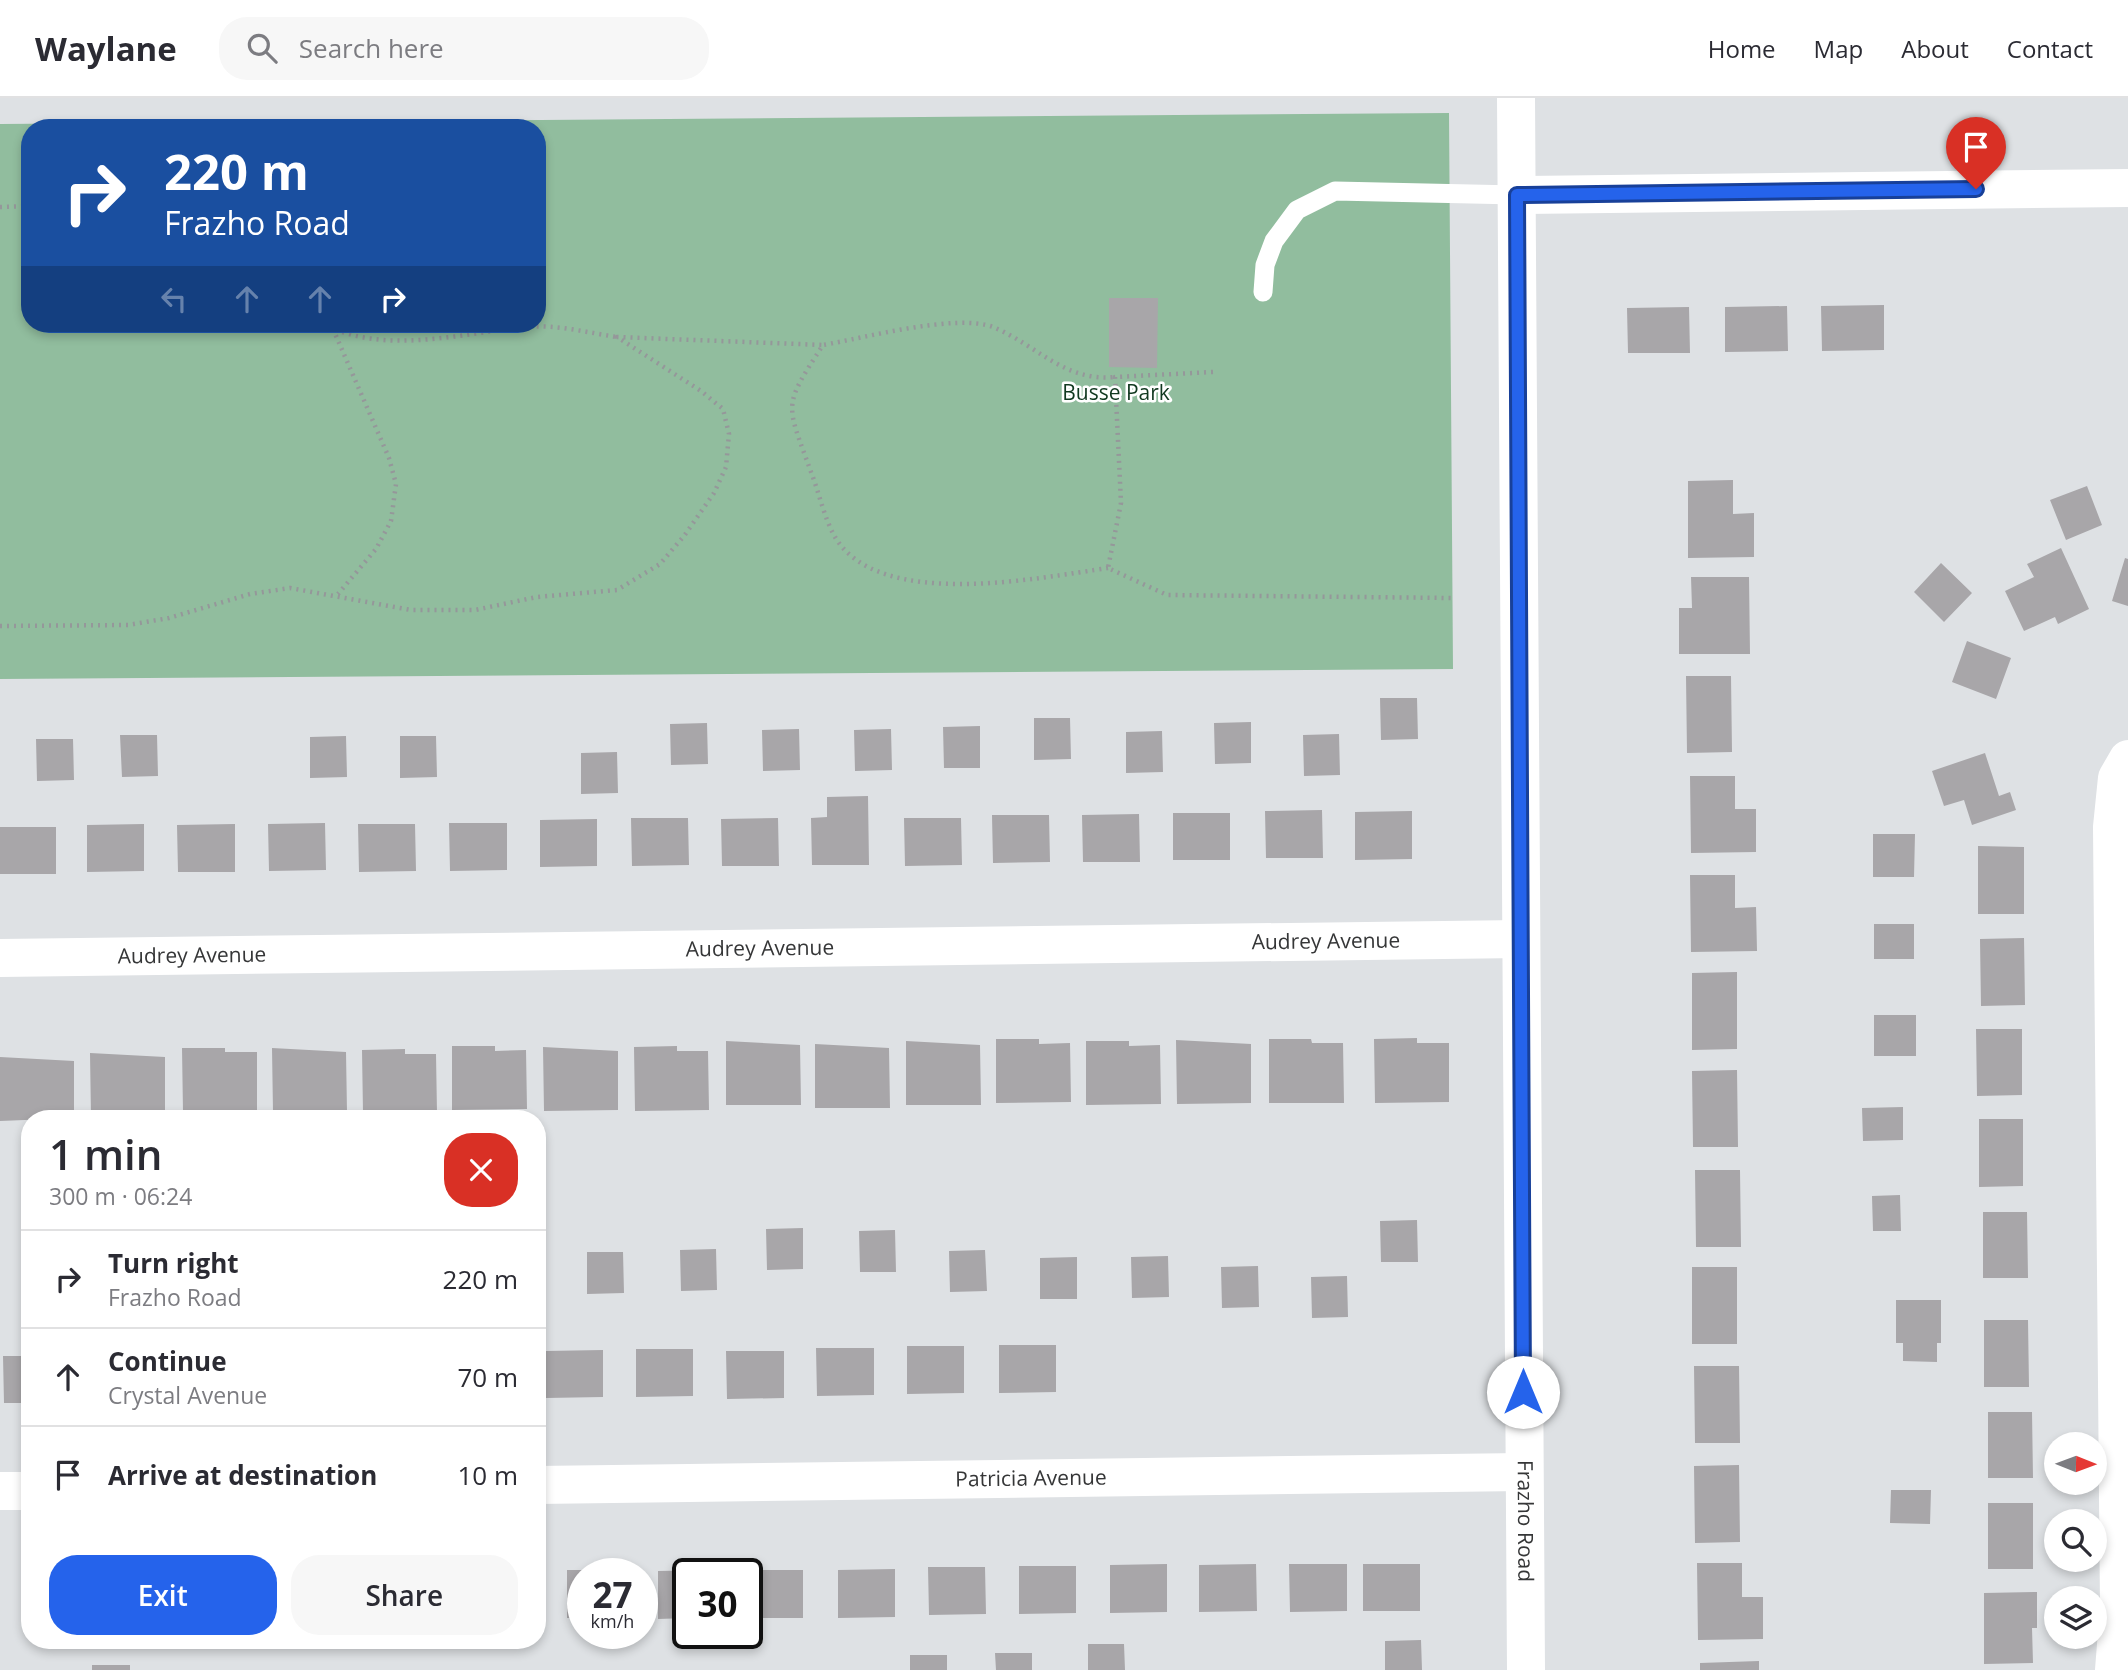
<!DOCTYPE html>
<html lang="en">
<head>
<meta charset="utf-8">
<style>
  :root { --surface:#fff; --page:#f7f7f7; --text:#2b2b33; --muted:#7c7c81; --line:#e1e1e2; --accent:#2563eb }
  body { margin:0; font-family:"Open Sans",sans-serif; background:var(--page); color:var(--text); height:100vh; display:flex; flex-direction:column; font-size:26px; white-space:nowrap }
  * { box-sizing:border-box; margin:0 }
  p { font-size:23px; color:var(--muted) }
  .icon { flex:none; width:38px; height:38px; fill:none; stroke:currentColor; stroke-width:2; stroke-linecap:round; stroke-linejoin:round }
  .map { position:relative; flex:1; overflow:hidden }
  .panel { position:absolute; left:21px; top:1012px; width:525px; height:539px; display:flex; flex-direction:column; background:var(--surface); border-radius:28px; box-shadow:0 4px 10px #0003 }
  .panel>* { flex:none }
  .top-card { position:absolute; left:21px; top:21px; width:525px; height:214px; border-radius:28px; box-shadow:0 4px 10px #0003; background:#1a4fa0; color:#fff; overflow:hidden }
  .needle { width:46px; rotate:91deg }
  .buttons { position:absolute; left:2044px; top:1334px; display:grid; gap:14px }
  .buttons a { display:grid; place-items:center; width:63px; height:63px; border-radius:50%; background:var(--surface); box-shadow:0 4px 10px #0003; font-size:35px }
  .speed { position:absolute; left:567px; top:1460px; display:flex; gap:14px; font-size:35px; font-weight:700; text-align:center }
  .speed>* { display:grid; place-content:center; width:91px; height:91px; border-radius:50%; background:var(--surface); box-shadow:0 4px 10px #0003; line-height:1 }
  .speed small { font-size:18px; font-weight:400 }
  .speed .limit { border:4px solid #111; border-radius:10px; background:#fff; color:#111 }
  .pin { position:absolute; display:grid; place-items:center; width:60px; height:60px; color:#fff; margin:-72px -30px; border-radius:50% 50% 50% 0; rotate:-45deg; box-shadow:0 0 7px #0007 }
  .pin .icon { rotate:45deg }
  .me { position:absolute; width:77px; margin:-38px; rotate:0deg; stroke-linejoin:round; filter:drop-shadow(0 0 5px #0008) }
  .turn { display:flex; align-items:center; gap:24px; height:147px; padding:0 28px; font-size:32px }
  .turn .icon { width:91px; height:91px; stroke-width:2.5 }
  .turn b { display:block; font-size:49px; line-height:60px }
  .lanes { display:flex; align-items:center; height:66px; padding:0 28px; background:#0003; justify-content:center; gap:35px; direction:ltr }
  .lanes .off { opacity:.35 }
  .round { display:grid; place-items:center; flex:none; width:74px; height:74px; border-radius:28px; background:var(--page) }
  .headline { display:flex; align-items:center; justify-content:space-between; height:119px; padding:0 28px }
  h1 { font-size:42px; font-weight:600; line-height:52px }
  .action { display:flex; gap:14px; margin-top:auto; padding:14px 28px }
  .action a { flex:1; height:80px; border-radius:28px; background:var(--accent); color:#fff; font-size:28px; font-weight:600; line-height:80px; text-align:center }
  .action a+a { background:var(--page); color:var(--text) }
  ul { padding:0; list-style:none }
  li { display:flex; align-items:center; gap:21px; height:98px; padding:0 28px; border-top:2px solid var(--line) }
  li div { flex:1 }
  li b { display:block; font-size:26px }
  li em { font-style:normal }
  header { display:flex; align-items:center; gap:42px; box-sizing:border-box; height:98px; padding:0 35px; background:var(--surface); border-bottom:2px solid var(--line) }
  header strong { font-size:33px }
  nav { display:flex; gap:38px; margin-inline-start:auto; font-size:24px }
  .search { width:490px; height:63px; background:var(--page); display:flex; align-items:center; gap:18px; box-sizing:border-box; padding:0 24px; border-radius:28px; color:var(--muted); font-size:26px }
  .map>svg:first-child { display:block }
</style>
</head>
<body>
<header>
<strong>Waylane</strong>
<div class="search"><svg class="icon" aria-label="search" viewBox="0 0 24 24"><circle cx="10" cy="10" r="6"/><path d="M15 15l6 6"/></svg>Search here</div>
<nav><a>Home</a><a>Map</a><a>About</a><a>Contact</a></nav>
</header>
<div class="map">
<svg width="2128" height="1572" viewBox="0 0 2128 1572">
  <rect width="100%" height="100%" fill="#dee1e4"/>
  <!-- green -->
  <path fill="#91bd9e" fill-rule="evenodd" d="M1449 15 1453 571 0 581V26ZM30 30H537V226H30Z"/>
  <!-- building -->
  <path fill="#a8a6a9" d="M1109 200H1158L1157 270 1109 269Z
    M1884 207V252L1822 253 1821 208Z
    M1787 208 1788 253 1725 254V209Z
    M1689 209 1690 255H1628L1627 210Z
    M1733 382V416L1754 415V459L1688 460V383Z
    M2087 388 2102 427 2066 442 2050 402Z
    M2061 450 2089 511 2058 526 2055 519 2024 533 2005 493 2034 479 2027 466Z
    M2125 460 2128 461V508L2112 503Z
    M1941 465 1972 495 1944 524 1914 494Z
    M1691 479H1749L1750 556H1679V510H1692Z
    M1967 543 2011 560 1996 601 1952 584Z
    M1686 578H1731L1732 654 1687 655Z
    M1380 600H1417L1418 641 1381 642Z
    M1034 620H1070L1071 661 1034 662Z
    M1251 624V665L1215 666 1214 625Z
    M707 625 708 666 671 667 670 626Z
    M980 628V670H944L943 629Z
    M799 631 800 672 763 673 762 632Z
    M891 631 892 672 855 673 854 632Z
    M1162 633 1163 674 1126 675V634Z
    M1339 636 1340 677 1304 678 1303 637Z
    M120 637H157L158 678 122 679Z
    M346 638 347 679 310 680V639Z
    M400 638H436L437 679 400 680Z
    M36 641H73L74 682 37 683Z
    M617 654 618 695 581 696V655Z
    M1985 655 1999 698 2010 694 2016 712 1972 727 1964 702 1944 708 1932 673Z
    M1690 678H1735V711H1756V754L1691 755Z
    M868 698 869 767H812L811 720 827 719V699Z
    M1322 712 1323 760H1266L1265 713Z
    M1412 713V761L1355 762V714Z
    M1173 715H1230V762H1173Z
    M1139 716 1140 764H1083L1082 717Z
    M992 717H1049L1050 764 993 765Z
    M631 720H688L689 767 632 768Z
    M778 720 779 768H722L721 721Z
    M904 720H961L962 767 905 768Z
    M597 721V768L540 769V722Z
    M325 725 326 772 269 773 268 726Z
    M449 725H507V772L450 773Z
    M144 726V773L87 774V727Z
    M235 726V774H178L177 727Z
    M358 726H415L416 773 359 774Z
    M0 729H56V776H0Z
    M1873 736H1915L1914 779H1873Z
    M1978 748 2024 749V816H1978Z
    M1690 777H1735V810L1756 809 1757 853 1691 854Z
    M1874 826H1914V861H1874Z
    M2024 840 2025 907 1981 908 1980 841Z
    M1737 874V951L1692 952V875Z
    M1874 917H1916V958H1874Z
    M1976 931H2022V997L1977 998Z
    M1417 940V945H1449V1004L1375 1005 1374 941Z
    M996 941H1039V946L1070 945 1071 1004 996 1005Z
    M1269 941H1311L1312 945H1343L1344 1005H1269Z
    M1176 942 1251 946V1005L1177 1006Z
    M726 943 800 947 801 1007H726Z
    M906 943 980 947 981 1007H906Z
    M1086 943H1129V948L1160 947 1161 1006 1086 1007Z
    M815 946 889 950 890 1010H815Z
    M452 948H495V953L526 952 527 1011 452 1012Z
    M677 948V953H708L709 1012 635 1013 634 949Z
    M543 949 618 953V1012L544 1013Z
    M182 950H225V954H257V1013L183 1014Z
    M272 950 346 954 347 1014H273Z
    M405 951V956H436L437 1015H363L362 952Z
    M90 955 165 959V1018L91 1019Z
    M0 959 74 963V1020L0 1023Z
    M1737 972 1738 1049H1693L1692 973Z
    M1903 1009V1042L1863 1043 1862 1010Z
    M1979 1021H2023V1088L1979 1089Z
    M1695 1072H1740L1741 1149H1696Z
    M1900 1097 1901 1133H1873L1872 1098Z
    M1983 1114H2027L2028 1180H1983Z
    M1417 1122 1418 1164H1381L1380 1123Z
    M803 1130V1171L767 1172 766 1131Z
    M895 1132 896 1174H860L859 1133Z
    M716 1151 717 1192 681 1193 680 1152Z
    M985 1152 987 1193 950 1194 949 1153Z
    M587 1154H623L624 1195 587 1196Z
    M1168 1158 1169 1199 1132 1200 1131 1159Z
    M1077 1159V1201H1040V1160Z
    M1258 1168 1259 1209 1222 1210 1221 1169Z
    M1692 1169H1737V1246H1692Z
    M1347 1178 1348 1219 1312 1220 1311 1179Z
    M1896 1202H1941V1245H1937V1264L1903 1263V1245H1896Z
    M1984 1222H2028L2029 1289H1984Z
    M999 1247H1056V1294L999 1295Z
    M907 1248H964V1295L907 1296Z
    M816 1250H874V1297L817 1298Z
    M636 1251H693V1298L636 1299Z
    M603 1252V1299L546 1300V1253Z
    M726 1253H784V1300L727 1301Z
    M3 1258H30V1305H4Z
    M1694 1268H1739L1740 1345H1695Z
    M1988 1314H2032L2033 1380H1988Z
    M1739 1367 1740 1444 1695 1445 1694 1368Z
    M1891 1392H1931L1930 1426 1890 1425Z
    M1988 1405H2033V1471H1988Z
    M1697 1465H1742V1499H1763V1541L1698 1542Z
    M1167 1466V1514L1110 1515V1467Z
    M1256 1466 1257 1513 1199 1514V1467Z
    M1289 1466H1347V1513L1290 1514Z
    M1363 1466H1420V1513H1363Z
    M1019 1468H1076V1515L1019 1516Z
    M928 1469H985L986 1516 929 1517Z
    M895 1471V1519L838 1520V1472Z
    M567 1472H624V1475H583V1520H567Z
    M715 1472V1475H688V1520L658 1521V1473Z
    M745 1472H803V1520H747Z
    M24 1479H30V1526H24Z
    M2037 1494V1530H2032L2033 1565 1984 1566V1495Z
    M1421 1542 1422 1572H1385V1543Z
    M1088 1546H1124L1125 1572H1088Z
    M995 1555H1032V1572H996Z
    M910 1557H947V1572H910Z
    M1759 1563V1572H1700V1565Z
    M92 1567H130V1572H92Z"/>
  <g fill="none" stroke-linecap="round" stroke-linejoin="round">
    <!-- path -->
    <path stroke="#95979a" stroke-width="4.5" stroke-dasharray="2 5" stroke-linecap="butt" d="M0 109 30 108
      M323 226C386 258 460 235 527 229 556 226 589 235 617 239
      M333 231 389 360 396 386 391 423 376 451 338 496
      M1213 274 1115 279 1121 405 1108 470 1167 497 1453 500
      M1108 470C1038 480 879 513 835 439 824 420 819 394 811 374 786 304 782 310 823 247 864 240 956 215 993 229 1037 247 1064 284 1115 279
      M0 528 128 527 169 520 250 496 290 490 411 512H475L537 499 617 492 660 466 684 438 714 395 726 369 729 336 723 311 701 293 617 239 823 247"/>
    <!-- lane -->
    <path stroke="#fff" stroke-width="19" d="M1263 194 1265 167 1274 143 1297 112 1335 93 1517 97"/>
    <!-- street -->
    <g stroke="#fff" stroke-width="38">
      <path id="s1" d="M1516 0 1526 1572"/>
      <path d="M1517 97 2128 90"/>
      <path id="s2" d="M0 860 1521 841"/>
      <path id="s3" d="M537 1387 1523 1374"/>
      <path d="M0 1393H30"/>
      <path d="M2114 1572 2119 1509 2112 729 2117 680 2128 661"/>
    </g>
  </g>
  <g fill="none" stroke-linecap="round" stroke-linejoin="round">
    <!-- route casing -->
    <g stroke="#184099" stroke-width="18">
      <path id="route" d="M1523 1294 1517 97 1976 91"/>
    </g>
    <!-- route -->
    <use href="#route" stroke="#2563eb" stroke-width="12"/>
  </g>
  <g text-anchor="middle" stroke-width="5" stroke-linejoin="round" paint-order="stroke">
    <!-- park labels -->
    <g font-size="21" fill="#113920" stroke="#fff">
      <text x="1116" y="302">Busse Park</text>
    </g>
    <!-- street labels -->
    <g font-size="21" fill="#353637" stroke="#fff">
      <text dy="7" stroke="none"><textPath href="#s2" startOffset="1326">Audrey Avenue</textPath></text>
      <text dy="7" stroke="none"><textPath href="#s2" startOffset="760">Audrey Avenue</textPath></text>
      <text dy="7" stroke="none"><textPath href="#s2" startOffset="192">Audrey Avenue</textPath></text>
      <text dy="7" stroke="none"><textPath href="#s3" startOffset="494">Patricia Avenue</textPath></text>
      <text dy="7" stroke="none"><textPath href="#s1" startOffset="1423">Frazho Road</textPath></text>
    </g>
  </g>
</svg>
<div class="buttons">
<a><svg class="needle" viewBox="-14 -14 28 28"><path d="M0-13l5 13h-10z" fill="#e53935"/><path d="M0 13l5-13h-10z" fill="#7c7c81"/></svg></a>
<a><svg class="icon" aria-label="search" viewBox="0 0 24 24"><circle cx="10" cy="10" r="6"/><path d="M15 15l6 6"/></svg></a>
<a><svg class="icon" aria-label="layers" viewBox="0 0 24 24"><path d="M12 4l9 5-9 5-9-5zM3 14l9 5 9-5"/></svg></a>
</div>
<div class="speed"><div>27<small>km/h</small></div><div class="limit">30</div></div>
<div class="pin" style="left:1976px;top:91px;background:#d93025"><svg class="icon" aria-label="arrive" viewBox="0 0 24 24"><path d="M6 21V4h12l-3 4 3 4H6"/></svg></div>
<svg class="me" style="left:1523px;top:1294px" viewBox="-20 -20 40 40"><circle r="19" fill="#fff"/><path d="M0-13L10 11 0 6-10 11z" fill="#2563eb"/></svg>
<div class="top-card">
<div class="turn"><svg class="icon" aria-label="right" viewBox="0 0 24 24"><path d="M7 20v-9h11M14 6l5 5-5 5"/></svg><div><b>220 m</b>Frazho Road</div></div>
<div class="lanes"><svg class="icon off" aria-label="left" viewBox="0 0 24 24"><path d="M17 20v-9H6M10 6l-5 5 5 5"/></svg><svg class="icon off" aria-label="ahead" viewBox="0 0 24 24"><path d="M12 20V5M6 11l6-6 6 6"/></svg><svg class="icon off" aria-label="ahead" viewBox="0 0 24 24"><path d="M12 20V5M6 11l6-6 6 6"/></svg><svg class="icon" aria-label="right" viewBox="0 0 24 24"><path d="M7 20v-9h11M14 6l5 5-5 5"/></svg></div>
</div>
<section class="panel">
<div class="headline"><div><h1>1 min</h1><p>300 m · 06:24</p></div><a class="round" style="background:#d93025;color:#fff"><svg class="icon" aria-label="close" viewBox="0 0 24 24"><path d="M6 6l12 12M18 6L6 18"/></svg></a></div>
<ul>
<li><svg class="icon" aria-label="right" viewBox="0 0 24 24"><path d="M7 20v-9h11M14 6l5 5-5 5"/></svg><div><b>Turn right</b><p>Frazho Road</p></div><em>220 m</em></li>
<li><svg class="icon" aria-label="ahead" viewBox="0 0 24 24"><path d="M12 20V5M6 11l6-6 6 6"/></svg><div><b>Continue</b><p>Crystal Avenue</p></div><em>70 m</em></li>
<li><svg class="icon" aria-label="arrive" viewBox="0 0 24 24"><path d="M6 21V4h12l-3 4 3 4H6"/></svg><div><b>Arrive at destination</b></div><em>10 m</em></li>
</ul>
<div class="action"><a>Exit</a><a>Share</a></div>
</section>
</div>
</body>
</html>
